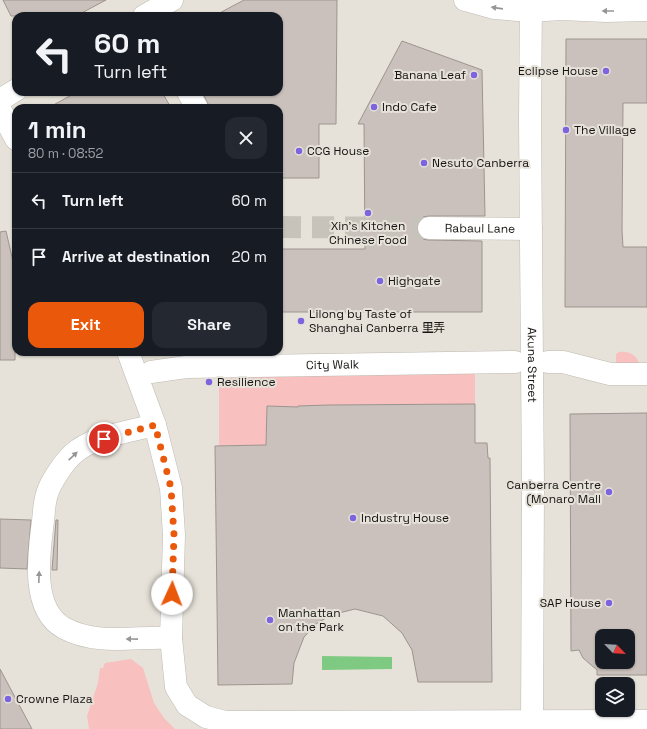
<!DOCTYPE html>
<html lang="en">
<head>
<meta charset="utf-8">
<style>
  :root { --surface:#171b24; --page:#242831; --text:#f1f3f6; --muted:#9ea1a6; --line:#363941; --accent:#ea580c }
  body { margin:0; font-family:"Space Grotesk","Noto Sans SC",sans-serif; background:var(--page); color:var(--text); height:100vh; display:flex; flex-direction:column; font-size:15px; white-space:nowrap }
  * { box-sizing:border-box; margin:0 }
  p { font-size:13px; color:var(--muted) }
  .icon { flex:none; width:22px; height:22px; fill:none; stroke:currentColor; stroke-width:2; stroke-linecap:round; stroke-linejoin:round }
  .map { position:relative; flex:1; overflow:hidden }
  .side { position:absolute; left:12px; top:104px; width:271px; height:252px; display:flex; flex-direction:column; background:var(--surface); border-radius:12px; box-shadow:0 1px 3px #0004 }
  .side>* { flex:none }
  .banner { position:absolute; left:12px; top:12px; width:271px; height:84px; border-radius:12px; box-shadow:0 1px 3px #0004; background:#171b24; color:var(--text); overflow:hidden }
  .needle { width:26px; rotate:115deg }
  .tools { position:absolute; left:595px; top:629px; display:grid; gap:8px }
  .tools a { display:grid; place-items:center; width:40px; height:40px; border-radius:8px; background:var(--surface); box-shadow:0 1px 3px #0004; font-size:20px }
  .pin { position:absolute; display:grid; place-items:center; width:34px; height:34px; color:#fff; margin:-17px; border:2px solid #fff; border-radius:50%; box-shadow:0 1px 4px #0007 }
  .me { position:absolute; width:44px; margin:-22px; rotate:2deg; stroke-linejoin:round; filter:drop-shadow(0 0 3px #0008) }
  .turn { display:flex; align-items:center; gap:14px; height:84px; padding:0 16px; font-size:18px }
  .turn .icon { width:52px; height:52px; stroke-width:2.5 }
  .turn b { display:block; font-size:28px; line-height:34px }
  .round { display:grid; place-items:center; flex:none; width:42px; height:42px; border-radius:12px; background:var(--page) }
  .summary { display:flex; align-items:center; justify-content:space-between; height:68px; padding:0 16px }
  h1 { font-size:24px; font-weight:700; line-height:30px }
  .action { display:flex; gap:8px; margin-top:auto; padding:8px 16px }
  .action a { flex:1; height:46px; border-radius:12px; background:var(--accent); color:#fff; font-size:16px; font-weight:700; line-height:46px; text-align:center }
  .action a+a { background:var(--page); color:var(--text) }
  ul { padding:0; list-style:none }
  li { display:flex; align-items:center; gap:12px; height:56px; padding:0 16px; border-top:1px solid var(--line) }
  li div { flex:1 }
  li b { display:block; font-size:15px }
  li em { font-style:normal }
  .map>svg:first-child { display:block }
</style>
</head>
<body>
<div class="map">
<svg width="647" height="729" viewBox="0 0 647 729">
  <rect width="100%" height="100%" fill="#e6e2d9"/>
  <!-- green -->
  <path fill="#f8c0be" d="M619 352C628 351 636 354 639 363L616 364V354Z
    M475 373V404L342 405V445L219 446V377Z
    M131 659 143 668 154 703 164 718 175 729H89L87 716 98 683 100 668H103L105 663Z"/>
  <!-- water -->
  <path fill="#7fca83" d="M322 656 392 657V669L322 670Z"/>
  <!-- building -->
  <path fill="#cac1bc" stroke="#9d948f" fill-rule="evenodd" d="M3 0H106L76 16H11Z
    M244 0H337L336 124H319V178H279V108H210L202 92H279V16H214Z
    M566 39H647V103H623L622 230 623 247H647V307H565Z
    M402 41 482 70 485 216H429L423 217 418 221 417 228 418 234 423 239 428 240 482 241V312H279V249H365L364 124H358Z
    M77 92H162L171 108H48Z
    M6 231 15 270V360H0V232Z
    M475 404V443H487L488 458H490L492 682H418L412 650 402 633 383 616 355 609 331 615 316 624 304 637 294 663 292 684 218 685 215 446 266 445 267 406 298 407V406L329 405Z
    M647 413V675H597V670L583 658 579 650 571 651 570 414ZM602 636H628V662H602Z
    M0 519 31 520 27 569 0 568Z
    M56 520H58L57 570H52Z
    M0 669 32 729H0Z"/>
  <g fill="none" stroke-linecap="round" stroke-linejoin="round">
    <!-- minor-tunnel -->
    <path stroke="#c7c3bb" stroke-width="22" stroke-dasharray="22 11" stroke-linecap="butt" d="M279 227 429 228"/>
    <!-- minor casing -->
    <g stroke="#bebab2" stroke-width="23">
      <g id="minor">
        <path d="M465 0 494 8 530 11 561 9 606 11 647 10"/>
        <path id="s1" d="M531 0 530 119 533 487 532 729"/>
        <path d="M144 16 172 0"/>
        <path d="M188 92 197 108"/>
        <path d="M0 100 16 90"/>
        <path d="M0 109 16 139"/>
        <path id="s2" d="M429 228 531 229"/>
        <path d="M128 352 155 425 171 488 174 535 171 638 176 687 187 705 206 717 225 722 647 721"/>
        <path d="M548 362H563L610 374H647"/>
        <path id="s3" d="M151 372 186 367 515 362"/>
        <path d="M155 425C131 431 91 437 73 454 64 462 50 483 47 494 44 503 44 513 43 521 39 553 30 609 64 628 97 646 136 636 171 638"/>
      </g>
    </g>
    <!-- minor -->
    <use href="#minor" stroke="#fff" stroke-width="22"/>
  </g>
  <!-- one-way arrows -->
  <defs><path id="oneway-solid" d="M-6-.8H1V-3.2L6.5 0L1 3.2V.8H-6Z"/></defs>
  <g fill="#979695">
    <use href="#oneway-solid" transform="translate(497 8) rotate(-172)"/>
    <use href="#oneway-solid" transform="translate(608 11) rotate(-180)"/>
    <use href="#oneway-solid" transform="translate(73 456) rotate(-43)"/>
    <use href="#oneway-solid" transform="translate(39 577) rotate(-88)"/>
    <use href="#oneway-solid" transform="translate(132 639) rotate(-179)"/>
  </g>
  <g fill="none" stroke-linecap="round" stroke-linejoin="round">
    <!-- route -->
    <path stroke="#ea580c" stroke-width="7" stroke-dasharray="0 12.6" d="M104 439 155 425 171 488 174 535 172 594"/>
  </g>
  <!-- markers -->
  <g fill="#7c64df" stroke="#e6e2d9" stroke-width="1.5">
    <circle cx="606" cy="71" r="4"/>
    <circle cx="474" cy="75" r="4"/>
    <circle cx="374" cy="107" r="4"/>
    <circle cx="566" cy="130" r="4"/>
    <circle cx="299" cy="151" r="4"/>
    <circle cx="424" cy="163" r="4"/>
    <circle cx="368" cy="213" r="4"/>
    <circle cx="380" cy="281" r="4"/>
    <circle cx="301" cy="321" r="4"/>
    <circle cx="209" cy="382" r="4"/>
    <circle cx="609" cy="492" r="4"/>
    <circle cx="353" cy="518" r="4"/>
    <circle cx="609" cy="603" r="4"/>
    <circle cx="270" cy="620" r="4"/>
    <circle cx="8" cy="699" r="4"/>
  </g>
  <g text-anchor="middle" stroke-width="4" stroke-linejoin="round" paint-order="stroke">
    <!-- poi labels -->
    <g font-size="12" fill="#171613" stroke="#e6e2d9" text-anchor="start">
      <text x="598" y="75" text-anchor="end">Eclipse House</text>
      <text x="466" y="79" text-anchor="end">Banana Leaf</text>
      <text x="382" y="111">Indo Cafe</text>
      <text x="574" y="134">The Village</text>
      <text x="307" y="155">CCG House</text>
      <text x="432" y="167">Nesuto Canberra</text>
      <text x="368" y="230" text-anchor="middle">Xin's Kitchen<tspan x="368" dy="14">Chinese Food</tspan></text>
      <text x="388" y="285">Highgate</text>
      <text x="309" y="318">Lilong by Taste of<tspan x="309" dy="14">Shanghai Canberra 里弄</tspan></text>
      <text x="217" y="386">Resilience</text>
      <text x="601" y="489" text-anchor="end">Canberra Centre<tspan x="601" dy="14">(Monaro Mall</tspan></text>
      <text x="361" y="522">Industry House</text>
      <text x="601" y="607" text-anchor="end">SAP House</text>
      <text x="278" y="617">Manhattan<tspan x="278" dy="14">on the Park</tspan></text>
      <text x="16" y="703">Crowne Plaza</text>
    </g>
    <!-- street labels -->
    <g font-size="12" fill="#171613" stroke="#e6e2d9">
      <text dy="4" stroke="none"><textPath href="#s2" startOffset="51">Rabaul Lane</textPath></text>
      <text dy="4" stroke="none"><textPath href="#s1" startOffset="365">Akuna Street</textPath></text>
      <text dy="4" stroke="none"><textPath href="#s3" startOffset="182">City Walk</textPath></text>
    </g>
  </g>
</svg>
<div class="tools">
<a><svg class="needle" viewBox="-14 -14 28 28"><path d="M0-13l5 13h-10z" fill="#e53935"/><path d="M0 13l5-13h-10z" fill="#9ea1a6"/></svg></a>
<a><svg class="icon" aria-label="layers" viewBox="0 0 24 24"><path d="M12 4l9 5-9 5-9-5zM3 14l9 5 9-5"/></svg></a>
</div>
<div class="pin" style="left:104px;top:439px;background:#d93025"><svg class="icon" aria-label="arrive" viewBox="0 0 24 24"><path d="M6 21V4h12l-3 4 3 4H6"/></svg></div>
<svg class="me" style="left:172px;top:594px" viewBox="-20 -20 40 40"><circle r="19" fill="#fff"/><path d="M0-13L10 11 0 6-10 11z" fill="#ea580c"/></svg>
<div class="banner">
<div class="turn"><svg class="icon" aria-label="left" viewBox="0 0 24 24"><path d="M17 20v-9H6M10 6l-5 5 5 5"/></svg><div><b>60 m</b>Turn left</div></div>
</div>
<section class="side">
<div class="summary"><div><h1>1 min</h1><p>80 m · 08:52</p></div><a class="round"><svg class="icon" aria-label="close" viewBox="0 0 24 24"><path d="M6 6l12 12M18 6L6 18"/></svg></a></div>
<ul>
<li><svg class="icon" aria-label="left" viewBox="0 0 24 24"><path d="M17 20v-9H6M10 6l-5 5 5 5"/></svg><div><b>Turn left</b></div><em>60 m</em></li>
<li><svg class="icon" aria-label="arrive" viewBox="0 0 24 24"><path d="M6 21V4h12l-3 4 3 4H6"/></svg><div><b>Arrive at destination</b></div><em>20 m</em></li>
</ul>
<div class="action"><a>Exit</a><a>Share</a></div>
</section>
</div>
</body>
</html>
